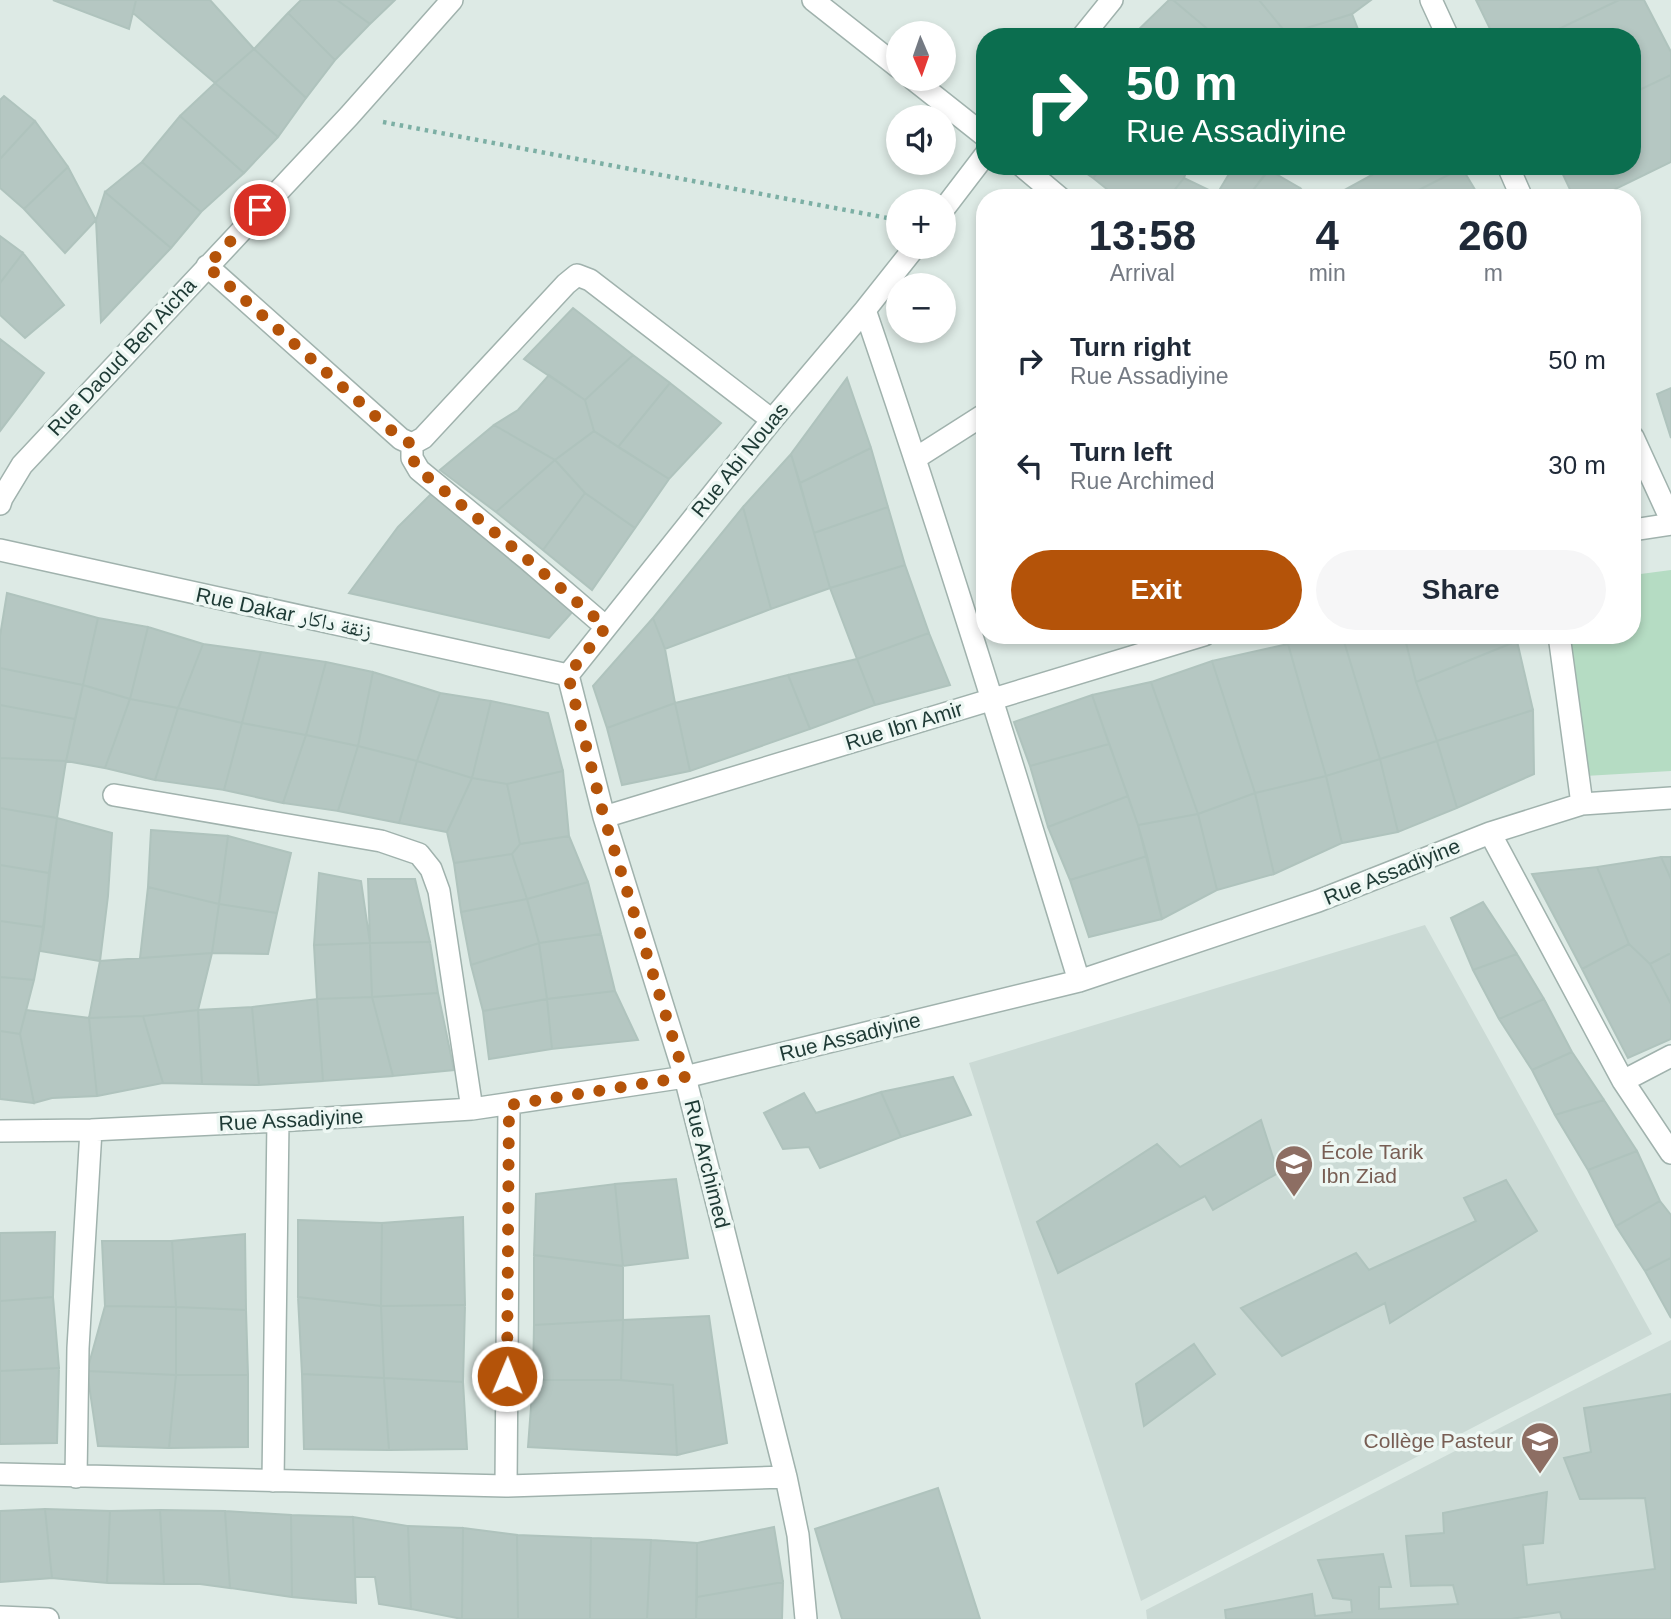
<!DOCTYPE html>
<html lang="en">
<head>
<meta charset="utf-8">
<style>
  :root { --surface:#fff; --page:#f6f6f7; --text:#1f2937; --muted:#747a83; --accent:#b45309 }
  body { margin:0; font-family:Helvetica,"Noto Naskh Arabic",sans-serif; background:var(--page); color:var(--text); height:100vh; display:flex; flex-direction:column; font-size:26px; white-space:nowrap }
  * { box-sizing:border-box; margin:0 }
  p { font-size:23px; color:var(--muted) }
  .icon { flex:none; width:38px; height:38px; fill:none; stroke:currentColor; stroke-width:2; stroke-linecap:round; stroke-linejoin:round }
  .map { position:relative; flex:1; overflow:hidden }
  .panel { position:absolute; left:976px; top:189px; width:665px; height:455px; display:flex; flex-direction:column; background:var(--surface); border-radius:28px; box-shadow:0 4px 10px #0003 }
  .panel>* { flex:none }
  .top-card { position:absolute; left:976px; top:28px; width:665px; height:147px; border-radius:28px; box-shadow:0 4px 10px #0003; background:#0b6e4f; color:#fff; overflow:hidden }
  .needle { width:46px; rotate:178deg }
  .fabs { position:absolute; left:886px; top:21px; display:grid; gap:14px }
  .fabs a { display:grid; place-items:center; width:70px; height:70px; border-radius:50%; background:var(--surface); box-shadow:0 4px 10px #0003; font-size:35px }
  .pin { position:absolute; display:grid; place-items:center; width:60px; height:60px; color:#fff; margin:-30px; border:4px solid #fff; border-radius:50%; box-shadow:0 2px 7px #0007 }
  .me { position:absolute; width:77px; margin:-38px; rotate:1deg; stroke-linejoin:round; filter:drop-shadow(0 0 5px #0008) }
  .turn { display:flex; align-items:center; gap:24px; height:147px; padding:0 35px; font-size:32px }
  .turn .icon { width:91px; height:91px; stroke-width:2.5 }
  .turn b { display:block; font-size:49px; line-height:60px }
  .eta { display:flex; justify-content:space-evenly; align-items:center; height:119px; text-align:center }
  .eta b { font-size:42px; font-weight:800; line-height:49px }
  .action { display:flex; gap:14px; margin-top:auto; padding:14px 35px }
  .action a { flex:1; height:80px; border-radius:42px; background:var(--accent); color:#fff; font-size:28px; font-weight:800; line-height:80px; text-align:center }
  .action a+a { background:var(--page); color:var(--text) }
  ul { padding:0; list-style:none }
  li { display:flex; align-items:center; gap:21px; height:105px; padding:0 35px }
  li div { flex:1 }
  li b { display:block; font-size:26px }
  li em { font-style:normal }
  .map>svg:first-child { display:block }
</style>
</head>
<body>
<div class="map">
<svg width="1671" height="1619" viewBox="0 0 1671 1619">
  <rect width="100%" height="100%" fill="#ddeae5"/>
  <!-- built -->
  <path fill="#cbdad5" d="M1425 925 1652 1334 1141 1601 969 1063Z
    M1671 1340V1619H1147L1146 1610Z"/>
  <!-- green -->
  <path fill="#b5dcc3" d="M1671 570V771L1585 776 1568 635H1633V575Z"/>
  <!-- building -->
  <path fill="#b5c7c2" stroke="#afc3bd" stroke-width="2" d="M53 0H136L129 29Z
    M136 0H210L254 49 215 83 133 13Z
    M301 0H337L370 24 335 60 288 13Z
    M337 0H395L370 24Z
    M1169 0H1173L1217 37H1131Z
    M1173 0H1259L1287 34 1285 37H1217Z
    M1259 0H1371L1352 14 1287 34Z
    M1476 0H1619L1542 37H1494Z
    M1619 0H1644L1671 52V75L1633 93V37H1542Z
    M288 13 335 60 306 98 254 49Z
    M1352 14 1361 37H1285L1287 34Z
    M254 49 306 98 278 137 215 83Z
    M1671 75V162L1597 198H1574L1559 166H1633V93Z
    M215 83 278 137 244 173 180 116Z
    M4 96 35 121 0 159V100Z
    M180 116 244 173 201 212 142 162Z
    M35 121 68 167 24 209 0 188V159Z
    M142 162 201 212 171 248 105 192Z
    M1076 166H1104L1093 178Z
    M1104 166H1188L1184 178 1168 198H1118L1093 178Z
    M1229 166H1271L1247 198H1168L1184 178 1217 194 1232 169Z
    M1368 166H1461L1462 168 1403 198H1330L1372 175Z
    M68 167 96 220 65 253 24 209Z
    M1462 168 1480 198H1403Z
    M1269 170 1300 188 1292 198H1247Z
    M1300 188 1310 198H1292Z
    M105 192 171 248 101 322 96 220Z
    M0 236 23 253 0 283Z
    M23 253 64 305 25 338 0 315V283Z
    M573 308 633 355 585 400 524 359Z
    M0 339 44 373 0 431Z
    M633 355 670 383 618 447 594 431 585 400Z
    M549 375 585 400 594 431 555 460 494 425 518 410Z
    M847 378 871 448 800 483 791 454Z
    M670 383 721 423 669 479 618 447Z
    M1671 388V438L1657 394Z
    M494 425 555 460 496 512 440 470Z
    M594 431 669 479 635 528 585 493 555 460Z
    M871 448 888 507 814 533 800 483Z
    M791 454 830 588 771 609 743 507Z
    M555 460 585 493 543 550 496 512Z
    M432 493 574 610 549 638 349 593 398 527Z
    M585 493 635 528 592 590 543 550Z
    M743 507 771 609 665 649 653 618Z
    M888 507 905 565 830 588 814 533Z
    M905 565 929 633 857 659 830 588Z
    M7 593 98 618 83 685 0 668V636Z
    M98 618 148 627 130 699 83 685Z
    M653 618 665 649 675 703 607 728 593 686Z
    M148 627 203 644 178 708 130 699Z
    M929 633 950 685 875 705 857 659Z
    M1308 635H1342L1380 759 1326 776 1288 644Z
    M1342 635H1404L1416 682 1437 741 1380 759Z
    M1404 635H1513L1517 641 1416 682Z
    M1517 641 1533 710 1437 741 1416 682Z
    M203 644 261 652 242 723 178 708Z
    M1288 644 1326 776 1255 793 1212 661Z
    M261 652 326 662 306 735 242 723Z
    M857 659 875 705 810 729 788 675Z
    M1212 661 1255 793 1198 814 1151 682Z
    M326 662 373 672 358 746 306 735Z
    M0 668 83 685 75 719 0 705Z
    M373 672 440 693 417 761 358 746Z
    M788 675 810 729 690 771 675 703Z
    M1151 682 1198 814 1138 825 1092 695Z
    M83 685 130 699 105 768 66 761Z
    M440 693 491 701 472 778 417 761Z
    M1092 695 1109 744 1030 766 1014 722Z
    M130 699 178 708 155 780 105 768Z
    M491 701 548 713 563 771 507 784 472 778Z
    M675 703 690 771 622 785 607 728Z
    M0 705 75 719 66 761 0 758Z
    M178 708 242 723 224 790 155 780Z
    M1533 710 1534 774 1457 808 1437 741Z
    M242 723 306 735 283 803 224 790Z
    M306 735 358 746 338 811 283 803Z
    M1437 741 1457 808 1398 832 1380 759Z
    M1109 744 1128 796 1048 827 1030 766Z
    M358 746 417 761 399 823 338 811Z
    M0 758 66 761 57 818 0 808Z
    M1380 759 1398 832 1342 843 1326 776Z
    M417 761 472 778 447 832 399 823Z
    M563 771 569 836 520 844 507 784Z
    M1326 776 1342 843 1274 874 1255 793Z
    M472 778 507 784 520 844 512 854 454 863 447 832Z
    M1255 793 1274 874 1217 890 1198 814Z
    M1128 796 1138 825 1147 856 1070 880 1048 827Z
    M0 808 57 818 49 873 0 865Z
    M1198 814 1217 890 1162 919 1138 825Z
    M57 818 112 833 108 896 100 961 40 951Z
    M151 830 228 836 219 904 148 887Z
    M228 836 291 853 277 913 219 904Z
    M569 836 588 882 527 899 512 854 520 844Z
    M512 854 527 899 461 912 454 863Z
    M1147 856 1162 919 1089 937 1070 880Z
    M1661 857H1671V879Z
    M1661 857 1671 879V953L1650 964 1629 944 1597 867Z
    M0 865 49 873 44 927 0 921Z
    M1597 867 1629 944 1582 969 1532 874Z
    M319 873 361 881 370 943 314 945Z
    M368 879H415L430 942 370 943Z
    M588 882 601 934 539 943 527 899Z
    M148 887 219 904 212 953 140 958Z
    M527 899 539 943 471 965 461 912Z
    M1483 902 1517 954 1473 970 1451 918Z
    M219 904 277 913 268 954 212 953Z
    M0 921 44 927 34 980 0 977Z
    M601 934 615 991 547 999 539 943Z
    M430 942 438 993 372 997 370 943Z
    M370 943 372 997 317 999 314 945Z
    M539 943 547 999 483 1011 471 965Z
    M1629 944 1650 964 1671 1004V1039L1628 1058 1582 969Z
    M212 953 198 1010 143 1016 89 1018 100 961Z
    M1671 953V1004L1650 964Z
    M1517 954 1544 999 1499 1019 1473 970Z
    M0 977 34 980 20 1034 0 1031Z
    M615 991 638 1040 552 1049 547 999Z
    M438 993 454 1070 393 1076 372 997Z
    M372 997 393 1076 323 1081 317 999Z
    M317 999 323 1081 259 1085 252 1007Z
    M547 999 552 1049 489 1059 483 1011Z
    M1544 999 1572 1052 1532 1070 1499 1019Z
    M252 1007 259 1085 202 1084 198 1010Z
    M26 1010 89 1018 97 1096 52 1098 34 1103 20 1034Z
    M198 1010 202 1084 163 1083 143 1016Z
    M143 1016 163 1083 97 1096 89 1018Z
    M0 1031 20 1034 34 1103 0 1099Z
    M1572 1052 1604 1100 1555 1115 1532 1070Z
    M953 1077 971 1115 901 1137 881 1092Z
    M881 1092 901 1137 820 1168 809 1147 783 1149 764 1113 804 1093 816 1113Z
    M1604 1100 1637 1151 1588 1170 1555 1115Z
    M1261 1120 1278 1173 1213 1210 1205 1196 1058 1273 1037 1222 1157 1144 1180 1167Z
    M1637 1151 1660 1201 1616 1226 1588 1170Z
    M676 1179 688 1258 623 1266 615 1184Z
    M1506 1180 1537 1231 1390 1323 1385 1303 1282 1356 1241 1308 1356 1253 1369 1270 1476 1221 1464 1198Z
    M615 1184 623 1266 534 1255 536 1194Z
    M1660 1201 1671 1215V1258L1645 1271 1616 1226Z
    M463 1217 465 1305 381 1306 382 1223Z
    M298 1220 382 1223 381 1306 298 1297Z
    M55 1232 53 1297 0 1301V1233Z
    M245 1234 246 1310 176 1307 172 1241Z
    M102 1241H172L176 1307 105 1306Z
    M534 1255 623 1266V1320L534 1325Z
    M1671 1258V1318L1645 1271Z
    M53 1297 59 1368 0 1371V1301Z
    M298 1297 381 1306 384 1378 302 1374Z
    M465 1305 463 1382 384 1378 381 1306Z
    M105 1306 176 1307V1375L87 1371Z
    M176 1307 246 1310 248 1375H176Z
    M709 1316 727 1443 677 1455 673 1385 621 1380 623 1320Z
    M623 1320 621 1380H533L534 1325Z
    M1194 1344 1215 1374 1144 1426 1136 1384Z
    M59 1368 57 1443 0 1444V1371Z
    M87 1371 176 1375 169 1448 98 1446Z
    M302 1374 384 1378 389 1450 304 1449Z
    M176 1375H248V1447L169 1448Z
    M384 1378 463 1382 467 1449 389 1450Z
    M533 1380H621L673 1385 677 1455 528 1447Z
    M1671 1394V1619H1562L1560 1612 1511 1619H1226L1225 1610 1312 1594 1315 1616 1352 1612 1351 1600 1333 1598 1318 1560 1383 1554 1391 1587H1379V1609L1458 1604 1453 1585 1411 1586 1406 1536 1444 1533 1443 1513 1547 1492 1543 1543 1523 1545 1527 1585 1655 1569 1645 1498 1580 1499 1564 1458 1591 1452 1584 1408Z
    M938 1488 980 1619H842L815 1529Z
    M45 1509 110 1511 107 1583 52 1578Z
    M45 1509 52 1578 0 1582V1511Z
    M160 1510 225 1511 230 1588 200 1584H164Z
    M160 1510 164 1584 107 1583 110 1511Z
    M225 1511 291 1515 292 1597 230 1588Z
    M291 1515 353 1517 356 1603 292 1597Z
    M353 1517 408 1526 411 1609 379 1604 375 1577H355Z
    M408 1526 463 1528 462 1619 411 1609Z
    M774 1527 783 1582 697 1597V1543Z
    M463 1528 517 1535 518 1619H462Z
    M517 1535 591 1538 590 1619H518Z
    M591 1538 651 1540 647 1619H590Z
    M651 1540 697 1543 696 1619H647Z
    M783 1582 782 1619H696L697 1597Z"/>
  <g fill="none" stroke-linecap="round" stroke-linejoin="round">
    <!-- minor casing -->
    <g stroke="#a0b2ad" stroke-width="24">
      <path id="minor" d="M813 0 898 67
        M1431 0 1448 37
        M1082 37 1112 0
        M913 79 985 136
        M1022 166 1060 198
        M1508 166 1522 198
        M943 210 985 155
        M207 266 401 439 412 444
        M865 310C941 532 1010 756 1079 981
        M1633 437 1671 520
        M412 444 423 438 566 284 577 275 590 280 772 420
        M412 444V458L419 470 527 559 606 627
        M916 458 985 414
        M0 504 2 498 22 465 349 116 452 0
        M1633 530 1671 524
        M0 550 568 675
        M1559 635 1582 804
        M568 675 604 817 685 1077 786 1477 798 1535 806 1619
        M568 675 772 420 865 310 915 247
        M114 795 381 841 419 854 431 869 439 891 472 1109
        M604 817 1204 635
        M1490 833 1623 1081 1671 1153
        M1623 1081 1671 1056
        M0 1131 91 1130 278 1121 472 1109 685 1077 1079 981 1318 901 1490 833 1582 804 1671 798
        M0 1474 506 1486 786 1477
        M76 1477 78 1348 91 1130
        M273 1481 278 1121
        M506 1486 509 1105
        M0 1617 48 1619"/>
    </g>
    <!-- path -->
    <path stroke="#7cafa4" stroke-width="4.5" stroke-dasharray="3.5 5" stroke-linecap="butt" d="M383 122 898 220"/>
    <!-- minor -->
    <use href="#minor" stroke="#fff" stroke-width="21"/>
  </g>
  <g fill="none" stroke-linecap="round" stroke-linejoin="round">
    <!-- route -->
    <path stroke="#b45309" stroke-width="12" stroke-dasharray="0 21.6" d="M260 210 207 266 401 439 412 444V458L419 470 527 559 606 627 568 675 604 817 685 1077 509 1105 507 1376"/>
  </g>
  <!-- icons -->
  <defs>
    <g id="school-pin" transform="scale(2.0125)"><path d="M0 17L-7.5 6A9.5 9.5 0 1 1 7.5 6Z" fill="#8d6e63" stroke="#edf7f3"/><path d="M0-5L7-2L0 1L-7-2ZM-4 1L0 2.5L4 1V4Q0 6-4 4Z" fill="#fff"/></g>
  </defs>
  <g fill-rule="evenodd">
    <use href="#school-pin" x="1294" y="1164"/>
    <use href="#school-pin" x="1540" y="1441"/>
  </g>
  <g text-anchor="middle" stroke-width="7" stroke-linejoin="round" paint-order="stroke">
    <!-- street labels -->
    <g font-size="21" fill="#1e3a35" stroke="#edf7f3">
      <text transform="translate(122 357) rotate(-47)" y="7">Rue Daoud Ben Aicha</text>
      <text transform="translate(740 460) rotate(-51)" y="7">Rue Abi Nouas</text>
      <text transform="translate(284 613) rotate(12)" y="7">Rue Dakar زنقة داكار</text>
      <text transform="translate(904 726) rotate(-17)" y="7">Rue Ibn Amir</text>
      <text transform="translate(1392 872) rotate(-22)" y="7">Rue Assadiyine</text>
      <text transform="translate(850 1037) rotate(-14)" y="7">Rue Assadiyine</text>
      <text transform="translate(291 1120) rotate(-3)" y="7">Rue Assadiyine</text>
      <text transform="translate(707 1164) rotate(76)" y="7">Rue Archimed</text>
    </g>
    <!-- education labels -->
    <g font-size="21" fill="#785e54" stroke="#edf7f3" text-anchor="start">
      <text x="1321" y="1159">École Tarik<tspan x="1321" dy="24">Ibn Ziad</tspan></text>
      <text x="1513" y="1448" text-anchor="end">Collège Pasteur</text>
    </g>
  </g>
</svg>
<div class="fabs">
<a><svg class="needle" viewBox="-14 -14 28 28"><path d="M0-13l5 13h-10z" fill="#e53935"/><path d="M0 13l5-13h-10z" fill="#747a83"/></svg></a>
<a><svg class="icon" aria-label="sound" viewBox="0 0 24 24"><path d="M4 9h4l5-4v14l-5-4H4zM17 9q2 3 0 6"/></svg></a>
<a>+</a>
<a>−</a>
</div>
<div class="pin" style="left:260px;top:210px;background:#d93025"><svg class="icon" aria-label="arrive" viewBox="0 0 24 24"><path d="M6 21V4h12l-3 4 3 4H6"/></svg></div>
<svg class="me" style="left:507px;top:1376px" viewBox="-20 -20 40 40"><circle r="17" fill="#b45309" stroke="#fff" stroke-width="3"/><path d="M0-11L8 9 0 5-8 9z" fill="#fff"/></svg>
<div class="top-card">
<div class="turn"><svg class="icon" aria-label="right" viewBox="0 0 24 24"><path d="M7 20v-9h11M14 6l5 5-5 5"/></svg><div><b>50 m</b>Rue Assadiyine</div></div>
</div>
<section class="panel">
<div class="eta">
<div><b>13:58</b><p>Arrival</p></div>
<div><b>4</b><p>min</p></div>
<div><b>260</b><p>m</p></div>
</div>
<ul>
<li><svg class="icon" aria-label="right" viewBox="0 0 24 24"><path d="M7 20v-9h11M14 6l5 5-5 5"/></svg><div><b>Turn right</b><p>Rue Assadiyine</p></div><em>50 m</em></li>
<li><svg class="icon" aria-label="left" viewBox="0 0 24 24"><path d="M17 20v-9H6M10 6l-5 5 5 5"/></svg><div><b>Turn left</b><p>Rue Archimed</p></div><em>30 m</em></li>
</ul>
<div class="action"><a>Exit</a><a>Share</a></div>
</section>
</div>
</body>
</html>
